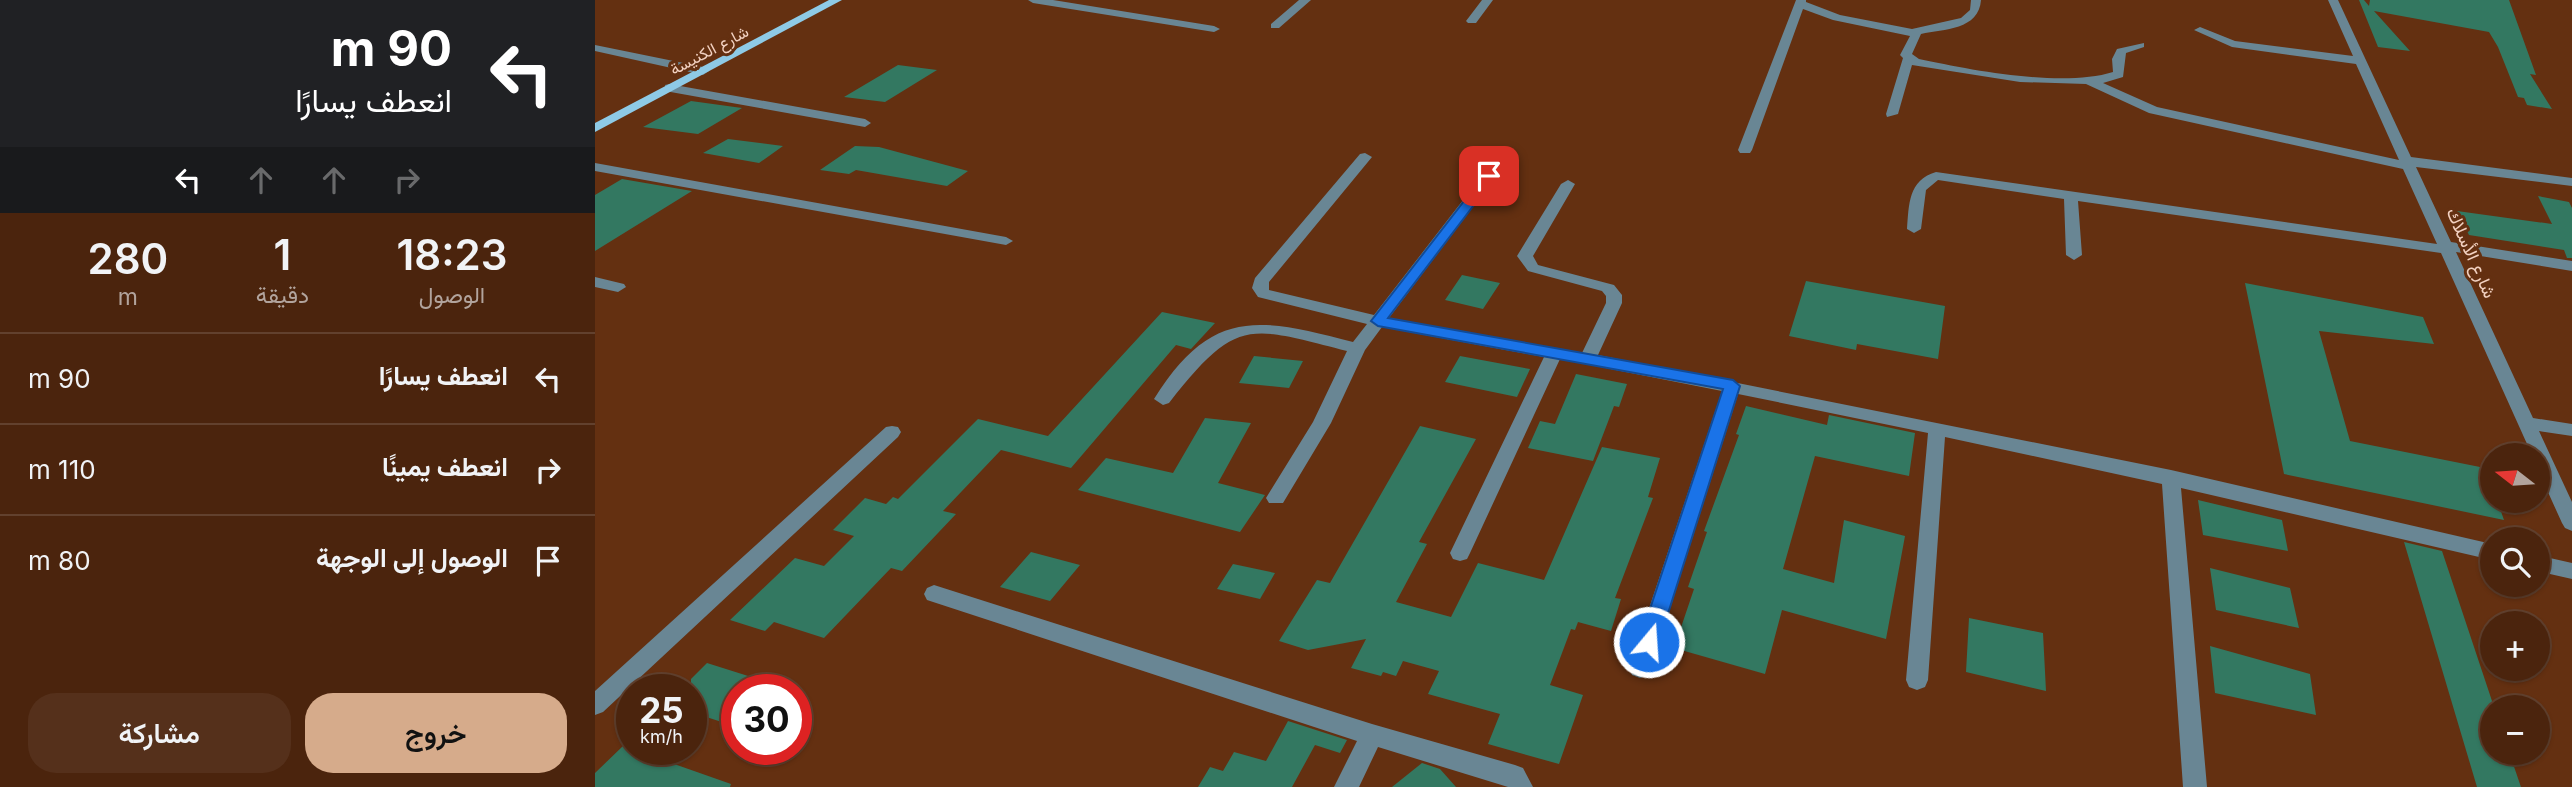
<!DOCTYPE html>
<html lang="ar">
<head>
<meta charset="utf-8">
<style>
  :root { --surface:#4b240d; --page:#55301b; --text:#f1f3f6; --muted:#b2a49d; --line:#62412e; --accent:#d6ab8b }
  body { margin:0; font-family:Inter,Vazirmatn,sans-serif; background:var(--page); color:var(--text); direction:rtl; height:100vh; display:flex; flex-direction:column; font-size:26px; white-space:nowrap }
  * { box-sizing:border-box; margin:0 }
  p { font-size:23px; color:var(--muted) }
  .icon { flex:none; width:38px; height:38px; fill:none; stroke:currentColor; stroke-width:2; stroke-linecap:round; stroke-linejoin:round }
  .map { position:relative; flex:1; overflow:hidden; direction:ltr }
  .details { display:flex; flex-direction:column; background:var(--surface); width:595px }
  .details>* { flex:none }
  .guide { background:#202124; color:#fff; overflow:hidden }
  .needle { width:46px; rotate:287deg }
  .buttons { position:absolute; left:1885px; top:443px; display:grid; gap:14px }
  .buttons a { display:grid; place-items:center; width:70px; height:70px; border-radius:50%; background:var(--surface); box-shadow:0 2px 5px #0004,0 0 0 2px var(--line); font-size:35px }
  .speed { position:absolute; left:21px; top:674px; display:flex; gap:14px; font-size:35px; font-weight:700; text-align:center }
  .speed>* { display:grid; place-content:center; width:91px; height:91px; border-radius:50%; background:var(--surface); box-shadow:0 2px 5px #0004,0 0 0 2px var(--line); line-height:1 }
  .speed small { font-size:18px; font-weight:400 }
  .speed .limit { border:10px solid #d22; background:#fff; color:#111 }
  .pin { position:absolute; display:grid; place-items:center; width:60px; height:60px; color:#fff; margin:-30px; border-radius:14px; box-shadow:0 4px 10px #0006 }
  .me { position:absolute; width:77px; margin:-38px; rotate:18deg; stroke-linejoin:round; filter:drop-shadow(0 0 5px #0008) }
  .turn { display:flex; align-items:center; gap:24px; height:147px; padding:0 28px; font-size:32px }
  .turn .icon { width:91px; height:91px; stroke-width:2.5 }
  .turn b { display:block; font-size:49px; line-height:60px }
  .lanes { display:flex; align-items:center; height:66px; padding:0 28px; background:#0003; justify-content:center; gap:35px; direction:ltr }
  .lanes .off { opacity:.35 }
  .eta { display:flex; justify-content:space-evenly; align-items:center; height:119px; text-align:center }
  .eta b { font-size:42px; font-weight:600; line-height:49px }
  .cta { display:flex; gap:14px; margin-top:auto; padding:14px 28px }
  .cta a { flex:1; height:80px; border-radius:28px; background:var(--accent); color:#111; font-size:28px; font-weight:600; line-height:80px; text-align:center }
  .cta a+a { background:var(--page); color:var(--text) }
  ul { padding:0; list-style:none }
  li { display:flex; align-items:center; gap:21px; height:91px; padding:0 28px; border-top:2px solid var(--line) }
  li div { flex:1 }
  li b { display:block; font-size:26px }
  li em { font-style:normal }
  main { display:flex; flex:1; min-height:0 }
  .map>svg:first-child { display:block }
</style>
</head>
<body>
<main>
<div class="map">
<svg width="1977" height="787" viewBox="0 0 1977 787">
  <rect width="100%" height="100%" fill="#643011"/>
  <!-- building -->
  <path fill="#337861" d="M1764 0H1769L1774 6 1775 0H1914L1941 75 1935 74 1957 109 1932 105 1929 98 1923 97 1903 47 1894 32 1779 11 1815 51 1783 47Z
    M303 65 342 70 290 102 249 97Z
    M96 101 147 108 103 134 48 127Z
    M133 139 188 146 164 163 108 153Z
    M260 146 284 147 373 171 352 186 261 170 254 174 225 170Z
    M27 179 97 191 0 251V195Z
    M1943 196 1974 202 1977 208V258H1972L1969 250 1874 235 1862 211 1957 224Z
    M867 275 905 283 888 309 850 300Z
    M1211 281 1350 306 1343 359 1262 344 1261 350 1194 336Z
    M1650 283 1828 317 1839 344 1724 331 1755 441 1890 468 1897 487V500H1902L1909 520 1689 474Z
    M567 312 620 323 596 349 581 345 476 468 406 450 348 511 361 514 307 571 296 568 229 638 179 622 170 631 135 620 200 558 229 566 259 536 238 530 270 498 291 504 298 497 303 499 383 419 453 436Z
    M659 356 708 361 694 388 644 383Z
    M865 356 935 369 922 397 850 382Z
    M981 374 1032 384 1024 407 1019 406 998 461 933 448 945 421 960 424Z
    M1151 406 1232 425 1234 415 1320 433 1314 476 1220 456 1188 569 1239 583 1249 520 1310 536 1291 639 1187 610 1170 674 1079 648 1099 589 1093 587 1112 532 1109 531 1144 435 1141 434Z
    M610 418 656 423 623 483 670 495 645 532 483 490 511 458 578 473Z
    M825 426 881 439 824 542 832 544 801 602 856 617 883 563 949 580 1007 447 1065 458 1053 497 1058 498 1020 598 1026 599 1016 631 983 622 980 630 976 629 955 685 988 695 964 764 893 744 905 714 833 694 844 671 808 661 801 676 788 672 786 676 756 668 771 639 713 650 684 641 722 580 735 583Z
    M1603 500 1687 520 1693 551 1608 535Z
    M1809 542 1847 551 1897 701V752H1914L1926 787H1882Z
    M436 552 485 565 455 601 405 587Z
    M638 564 680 573 665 599 622 589Z
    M1615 568 1695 588 1704 628 1621 610Z
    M1374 618 1448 633 1451 691 1371 672Z
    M1615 646 1715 674 1721 715 1620 693Z
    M112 663 182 685 181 690H142V727L96 712V679Z
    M693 721 752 740 745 753 720 745 697 787H603L615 767 628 771 639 752 671 761Z
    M28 746 136 784 135 787H0V773Z
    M827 763 845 769 861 787H797Z"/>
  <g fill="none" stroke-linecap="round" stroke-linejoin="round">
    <!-- minor -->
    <path fill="#698694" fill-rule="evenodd" d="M433 0H458L619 26 625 29 619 32 438 3Z
      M704 0H716L684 28H676V24Z
      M887 0H898L881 23H873L871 21Z
      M1201 0H1211V2L1245 15 1317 29 1366 18 1375 10 1376 0H1386C1384 30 1349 29 1326 34L1317 54 1324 59C1376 70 1467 88 1518 72L1517 59 1522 49 1549 43V47L1531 53 1528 77 1508 83 1562 107 1804 160 1761 64 1637 47 1599 30 1605 27 1640 41 1758 56 1733 0H1743L1816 157 1977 178V186L1821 167 1856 242 1977 261V271L1861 252 1938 418 1977 424V436L1944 431 1977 502V531L1970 528 1967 523 1942 468V455H1937L1846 253 1483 201 1487 255 1479 260 1471 255 1469 199 1343 180 1331 190 1326 229 1319 233 1312 229C1314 205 1313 180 1341 172L1842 244 1808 169 1554 113 1491 84 1425 82 1317 65 1303 114 1292 117 1291 114 1308 58 1305 55 1315 36 1238 20 1208 9 1157 150 1155 153H1145L1143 150Z
      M0 45 108 67 114 71 108 75 0 51Z
      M74 84 270 119 276 123 270 127 70 91V85Z
      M770 153 777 157 674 282V290L779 315 889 173 894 172 901 176 794 318 987 353 1011 303V296L1007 291 933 271 922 256 966 184 973 180 980 184 938 256 943 265 1019 285 1027 295V303L1003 355 1576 470 1897 544V560L1586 488 1612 787H1588L1567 484 1350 437 1333 680 1330 687 1322 690 1314 687 1311 680 1333 433 1143 394 1056 668 1053 675 1045 678 1037 675 1034 668 1127 391 965 359 875 553 872 559 865 561 858 559 855 553 949 357 787 327 770 350 736 423 688 503H674L671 498 718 422 752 351C652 325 641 318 574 403L568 405 559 399C617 306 665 318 758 342L772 324 663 297 657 288 660 278 765 154Z
      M0 163 411 237 418 241 411 245 0 171Z
      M0 277 29 284 31 287 23 292 0 287Z
      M297 426 303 427 306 432 303 437 8 712 0 715V691L291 427Z
      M1942 555 1977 563V579L1942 571Z
      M339 585 777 724 920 765 928 768 938 787H913L783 747 764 787H739L762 741 332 600 329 594 332 588Z"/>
    <!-- major -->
    <path fill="#8ecae6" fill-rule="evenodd" d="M234 0H247L0 132V123Z"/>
  </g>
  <!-- route -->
  <path fill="#1a73e8" stroke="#114b97" stroke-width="2" d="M894 173 901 176 793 318 1138 380 1145 386 1064 642 1061 648 1054 651 1047 648 1044 642 1128 389 783 326 776 321 890 174Z"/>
  <g text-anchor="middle" stroke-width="6" stroke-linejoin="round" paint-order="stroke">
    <!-- far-street labels -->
    <g font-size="16" fill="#f3d2c2" stroke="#643011">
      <text transform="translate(114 50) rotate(-28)" y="6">شارع الكنيسة</text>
    </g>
    <!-- street labels -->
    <g font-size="18" fill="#f3d2c2" stroke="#643011">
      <text transform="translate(1876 253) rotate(66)" y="6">شارع الأسلاك</text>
    </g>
  </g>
</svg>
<div class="buttons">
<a><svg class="needle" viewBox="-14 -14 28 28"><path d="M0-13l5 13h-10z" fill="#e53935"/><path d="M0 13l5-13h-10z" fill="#b2a49d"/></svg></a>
<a><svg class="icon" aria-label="search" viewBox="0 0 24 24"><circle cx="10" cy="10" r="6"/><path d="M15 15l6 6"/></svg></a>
<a>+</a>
<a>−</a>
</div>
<div class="speed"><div>25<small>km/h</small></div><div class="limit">30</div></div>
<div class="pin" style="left:894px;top:176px;background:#d93025"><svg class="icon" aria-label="arrive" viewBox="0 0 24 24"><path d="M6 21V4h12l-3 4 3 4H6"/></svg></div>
<svg class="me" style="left:1054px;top:642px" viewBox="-20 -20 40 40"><circle r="17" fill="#1a73e8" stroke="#fff" stroke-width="3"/><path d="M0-11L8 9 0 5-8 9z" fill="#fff"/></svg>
</div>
<section class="details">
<div class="guide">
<div class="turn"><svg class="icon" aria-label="left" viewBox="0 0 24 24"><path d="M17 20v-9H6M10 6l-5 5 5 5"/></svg><div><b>90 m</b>انعطف يسارًا</div></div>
<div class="lanes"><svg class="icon" aria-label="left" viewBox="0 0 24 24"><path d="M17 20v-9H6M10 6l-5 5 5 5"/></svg><svg class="icon off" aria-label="ahead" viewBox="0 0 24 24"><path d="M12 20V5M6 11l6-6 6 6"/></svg><svg class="icon off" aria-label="ahead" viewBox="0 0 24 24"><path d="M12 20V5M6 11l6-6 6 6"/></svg><svg class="icon off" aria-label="right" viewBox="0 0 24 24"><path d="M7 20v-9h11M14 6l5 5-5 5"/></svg></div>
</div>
<div class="eta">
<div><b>18:23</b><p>الوصول</p></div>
<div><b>1</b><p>دقيقة</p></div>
<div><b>280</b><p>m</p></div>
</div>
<ul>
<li><svg class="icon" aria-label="left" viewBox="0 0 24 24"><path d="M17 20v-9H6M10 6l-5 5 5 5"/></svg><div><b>انعطف يسارًا</b></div><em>90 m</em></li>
<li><svg class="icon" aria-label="right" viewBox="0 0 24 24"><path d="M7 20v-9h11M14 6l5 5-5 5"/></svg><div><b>انعطف يمينًا</b></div><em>110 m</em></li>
<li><svg class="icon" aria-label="arrive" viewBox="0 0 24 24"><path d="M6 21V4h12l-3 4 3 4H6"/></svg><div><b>الوصول إلى الوجهة</b></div><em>80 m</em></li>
</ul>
<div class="cta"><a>خروج</a><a>مشاركة</a></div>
</section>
</main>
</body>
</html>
